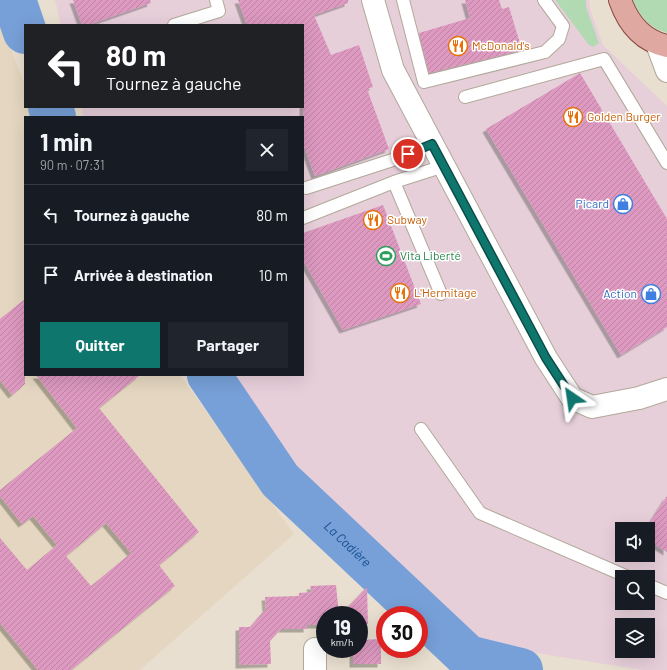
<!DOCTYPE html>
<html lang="fr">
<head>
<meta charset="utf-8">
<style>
  :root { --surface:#171b24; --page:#20242c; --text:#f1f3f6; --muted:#9ea1a6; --line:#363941; --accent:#0f766e }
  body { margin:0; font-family:Barlow,sans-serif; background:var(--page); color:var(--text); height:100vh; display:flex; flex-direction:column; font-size:15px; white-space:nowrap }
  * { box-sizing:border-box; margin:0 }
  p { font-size:13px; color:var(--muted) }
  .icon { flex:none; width:22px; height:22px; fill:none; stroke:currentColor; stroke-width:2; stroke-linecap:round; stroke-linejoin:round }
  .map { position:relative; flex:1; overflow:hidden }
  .panel { position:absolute; left:24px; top:116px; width:280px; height:260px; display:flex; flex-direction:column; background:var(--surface); border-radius:0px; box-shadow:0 4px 16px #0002 }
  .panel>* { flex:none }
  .banner { position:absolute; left:24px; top:24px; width:280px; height:84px; border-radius:0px; box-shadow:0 4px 16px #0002; background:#202124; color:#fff; overflow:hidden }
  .buttons { position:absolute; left:615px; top:522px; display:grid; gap:8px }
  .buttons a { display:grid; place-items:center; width:40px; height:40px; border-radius:0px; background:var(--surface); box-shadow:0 4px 16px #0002; font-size:20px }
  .speed { position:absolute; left:316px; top:606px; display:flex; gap:8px; font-size:20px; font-weight:700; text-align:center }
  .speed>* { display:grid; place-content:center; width:52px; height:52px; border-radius:50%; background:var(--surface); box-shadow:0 4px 16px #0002; line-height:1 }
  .speed small { font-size:10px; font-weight:400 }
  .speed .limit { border:6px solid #d22; background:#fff; color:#111 }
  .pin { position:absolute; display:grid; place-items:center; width:34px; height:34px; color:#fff; margin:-17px; border:2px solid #fff; border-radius:50%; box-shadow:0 1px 4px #0007 }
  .me { position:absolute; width:44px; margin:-22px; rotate:328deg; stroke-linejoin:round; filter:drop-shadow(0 0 3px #0008) }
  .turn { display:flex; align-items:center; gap:14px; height:84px; padding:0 16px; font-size:18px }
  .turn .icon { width:52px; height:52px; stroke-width:2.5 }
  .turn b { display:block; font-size:28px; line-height:34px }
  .round { display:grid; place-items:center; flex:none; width:42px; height:42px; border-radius:0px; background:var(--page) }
  .headline { display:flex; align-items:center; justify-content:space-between; height:68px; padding:0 16px }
  h1 { font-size:24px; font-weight:700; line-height:30px }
  .cta { display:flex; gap:8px; margin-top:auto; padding:8px 16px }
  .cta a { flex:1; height:46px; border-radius:0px; background:var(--accent); color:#fff; font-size:16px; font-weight:700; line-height:46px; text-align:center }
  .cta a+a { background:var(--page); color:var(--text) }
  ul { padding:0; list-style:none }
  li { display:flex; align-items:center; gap:12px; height:60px; padding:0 16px; border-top:1px solid var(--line) }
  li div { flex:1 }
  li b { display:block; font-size:15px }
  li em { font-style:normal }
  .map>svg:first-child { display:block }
</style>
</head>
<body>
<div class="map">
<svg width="667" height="670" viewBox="0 0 667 670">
  <defs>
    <pattern id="building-hatch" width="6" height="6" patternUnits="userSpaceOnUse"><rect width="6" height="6" fill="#dd99c0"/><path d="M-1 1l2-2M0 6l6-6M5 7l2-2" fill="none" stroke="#bd83a4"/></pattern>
    <filter id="shadow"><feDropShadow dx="-3.5" dy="3.5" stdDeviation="0" flood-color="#0004"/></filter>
  </defs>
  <rect width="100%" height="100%" fill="#e9dfd0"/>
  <!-- commercial -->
  <path fill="#e7cfda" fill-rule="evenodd" d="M55 0H589L590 9 603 45 667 106V670H642L474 643 287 470 221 375H303V117H84L81 107H303V25H61ZM622 529H648V555H622ZM622 577H648V603H622ZM622 625H648V651H622Z"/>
  <!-- built -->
  <path fill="#e4d6c0" d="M0 21 25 85V107H34L38 117H25V375H180L294 534 140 670H0Z"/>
  <!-- grass -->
  <path fill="#b1dab2" d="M555 0H586V7L599 43 593 47 589 45Z
    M633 0H667V33C649 28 640 17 633 0Z"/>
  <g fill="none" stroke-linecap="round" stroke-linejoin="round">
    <!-- river -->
    <g stroke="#77a0d8" stroke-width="44">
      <path d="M14 0 25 32"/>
      <path d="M50 107 54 117"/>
      <path id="s1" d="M209 375 280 480 468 657 521 670"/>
    </g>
  </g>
  <!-- building -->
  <path fill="url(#building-hatch)" fill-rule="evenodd" filter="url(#shadow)" d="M73 0H150L151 3 88 25H82Z
    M238 0H348V3L314 15 331 55 359 45 373 87 367 89 389 149 315 176 303 143V25H247Z
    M465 0H499L502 9 509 7 522 50 429 73 419 33 470 18Z
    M580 73 667 219V327L621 355 486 129Z
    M383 205 421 304 343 330 303 260V233Z
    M25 299V384L12 395 0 380V319Z
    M36 375H140L99 408 199 532 159 565 175 586 71 670H38L0 623V538L27 570 57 545 33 516 22 524 0 496V490L77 428ZM106 523 131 553 91 586 66 556Z
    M667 496V552L648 540V526Z
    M336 585 339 615H325V625H307V629H281L270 641 271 664 239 665V627H250L266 609 265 597 299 596V593L312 592 310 586Z
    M367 587 368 624H359V615H340Z
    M381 639V664H353V649H359V640Z"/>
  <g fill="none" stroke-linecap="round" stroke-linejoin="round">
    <!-- service casing -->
    <g stroke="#b1a899" stroke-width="14">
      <path id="service" d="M403 0 424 82 545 52 559 39 563 26 544 0
        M174 25 219 11 216 0
        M465 97 604 59 667 163
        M306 188 408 155 432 144
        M303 218 394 182
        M441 294 394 182 444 166
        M421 429 480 513 628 577
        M648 585 667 593"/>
    </g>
    <!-- minor casing -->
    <g stroke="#b1a899" stroke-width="24">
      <path id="minor" d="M373 0 393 70 546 358 572 398 592 407 639 398 667 389
        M315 649V670"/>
    </g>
    <!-- secondary casing -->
    <g stroke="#b1a899" stroke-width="24">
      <path id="secondary" d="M657 44 667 71"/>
    </g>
    <!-- primary casing -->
    <g stroke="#8a4e45" stroke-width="24">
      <path id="primary" d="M620 0C628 23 642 41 667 46"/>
    </g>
    <!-- service -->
    <use href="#service" stroke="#fff" stroke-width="12"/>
    <!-- minor -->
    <use href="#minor" stroke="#fff" stroke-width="22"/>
    <!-- secondary -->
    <use href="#secondary" stroke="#fff" stroke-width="22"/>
    <!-- primary -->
    <use href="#primary" stroke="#dfa9a2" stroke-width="22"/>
  </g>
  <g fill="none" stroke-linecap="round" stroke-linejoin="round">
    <!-- route casing -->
    <g stroke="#0a4d48" stroke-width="10">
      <path id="route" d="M408 154 432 144 546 358 572 398"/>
    </g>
    <!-- route -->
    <use href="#route" stroke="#0f766e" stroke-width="7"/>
  </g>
  <!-- icons -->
  <defs>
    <g id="restaurant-ring" transform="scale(1)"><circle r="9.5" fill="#fff" stroke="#e8710a" stroke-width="1.5"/><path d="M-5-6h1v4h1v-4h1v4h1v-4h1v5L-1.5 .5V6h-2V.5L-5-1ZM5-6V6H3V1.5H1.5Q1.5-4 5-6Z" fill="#e8710a"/></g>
    <g id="shop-ring" transform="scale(1)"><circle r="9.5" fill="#fff" stroke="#3f7fe0" stroke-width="1.5"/><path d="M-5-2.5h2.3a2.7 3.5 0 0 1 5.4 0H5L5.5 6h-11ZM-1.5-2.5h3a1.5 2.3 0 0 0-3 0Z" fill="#3f7fe0"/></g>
    <g id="stadium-ring" transform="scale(1)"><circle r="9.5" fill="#fff" stroke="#2e9e5b" stroke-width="1.5"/><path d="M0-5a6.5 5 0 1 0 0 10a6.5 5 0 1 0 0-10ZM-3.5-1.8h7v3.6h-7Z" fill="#2e9e5b"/></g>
  </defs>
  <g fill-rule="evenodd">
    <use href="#restaurant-ring" x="458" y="46"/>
    <use href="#restaurant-ring" x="573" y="117"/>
    <use href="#shop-ring" x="623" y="204"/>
    <use href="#restaurant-ring" x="373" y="220"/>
    <use href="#stadium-ring" x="386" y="256"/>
    <use href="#restaurant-ring" x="400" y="293"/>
    <use href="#shop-ring" x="651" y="294"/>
  </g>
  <g text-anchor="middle" stroke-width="3" stroke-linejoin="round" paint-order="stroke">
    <!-- food labels -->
    <g font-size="12" fill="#c56008" stroke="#fff" text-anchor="start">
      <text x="472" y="50">McDonald's</text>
      <text x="587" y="121">Golden Burger</text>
      <text x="387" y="224">Subway</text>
      <text x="414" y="297">L'Hermitage</text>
    </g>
    <!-- shop labels -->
    <g font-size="12" fill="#366cbe" stroke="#fff" text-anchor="end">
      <text x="609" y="208">Picard</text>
      <text x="637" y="298">Action</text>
    </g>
    <!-- leisure labels -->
    <g font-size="12" fill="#27864d" stroke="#fff" text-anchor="start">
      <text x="400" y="260">Vita Liberté</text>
    </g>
    <!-- water labels -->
    <g font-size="13" font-style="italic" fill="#164d90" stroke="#fff">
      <text dy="5" stroke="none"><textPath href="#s1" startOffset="220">La Cadière</textPath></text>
    </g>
  </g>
</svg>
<div class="buttons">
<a><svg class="icon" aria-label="sound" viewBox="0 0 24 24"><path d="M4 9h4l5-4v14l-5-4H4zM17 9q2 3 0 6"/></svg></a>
<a><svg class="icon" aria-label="search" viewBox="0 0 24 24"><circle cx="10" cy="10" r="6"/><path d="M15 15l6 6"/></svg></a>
<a><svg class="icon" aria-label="layers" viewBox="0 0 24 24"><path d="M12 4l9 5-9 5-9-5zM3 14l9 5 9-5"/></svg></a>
</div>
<div class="speed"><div>19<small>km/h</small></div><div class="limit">30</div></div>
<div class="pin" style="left:408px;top:154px;background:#d93025"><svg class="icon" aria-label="arrive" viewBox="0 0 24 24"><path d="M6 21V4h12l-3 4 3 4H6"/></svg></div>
<svg class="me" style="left:572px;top:398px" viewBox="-20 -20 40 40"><path d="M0-17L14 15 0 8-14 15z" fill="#0f766e" stroke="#fff" stroke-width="4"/></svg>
<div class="banner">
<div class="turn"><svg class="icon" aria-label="left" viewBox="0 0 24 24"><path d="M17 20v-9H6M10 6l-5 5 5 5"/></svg><div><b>80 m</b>Tournez à gauche</div></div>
</div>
<section class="panel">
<div class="headline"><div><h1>1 min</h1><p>90 m · 07:31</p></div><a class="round"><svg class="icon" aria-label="close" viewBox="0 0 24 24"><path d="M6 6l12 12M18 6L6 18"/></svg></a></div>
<ul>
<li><svg class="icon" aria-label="left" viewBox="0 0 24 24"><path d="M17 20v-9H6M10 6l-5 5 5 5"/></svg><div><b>Tournez à gauche</b></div><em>80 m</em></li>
<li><svg class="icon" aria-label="arrive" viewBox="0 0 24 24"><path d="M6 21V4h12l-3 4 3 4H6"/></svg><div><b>Arrivée à destination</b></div><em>10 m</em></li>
</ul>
<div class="cta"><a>Quitter</a><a>Partager</a></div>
</section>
</div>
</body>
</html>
